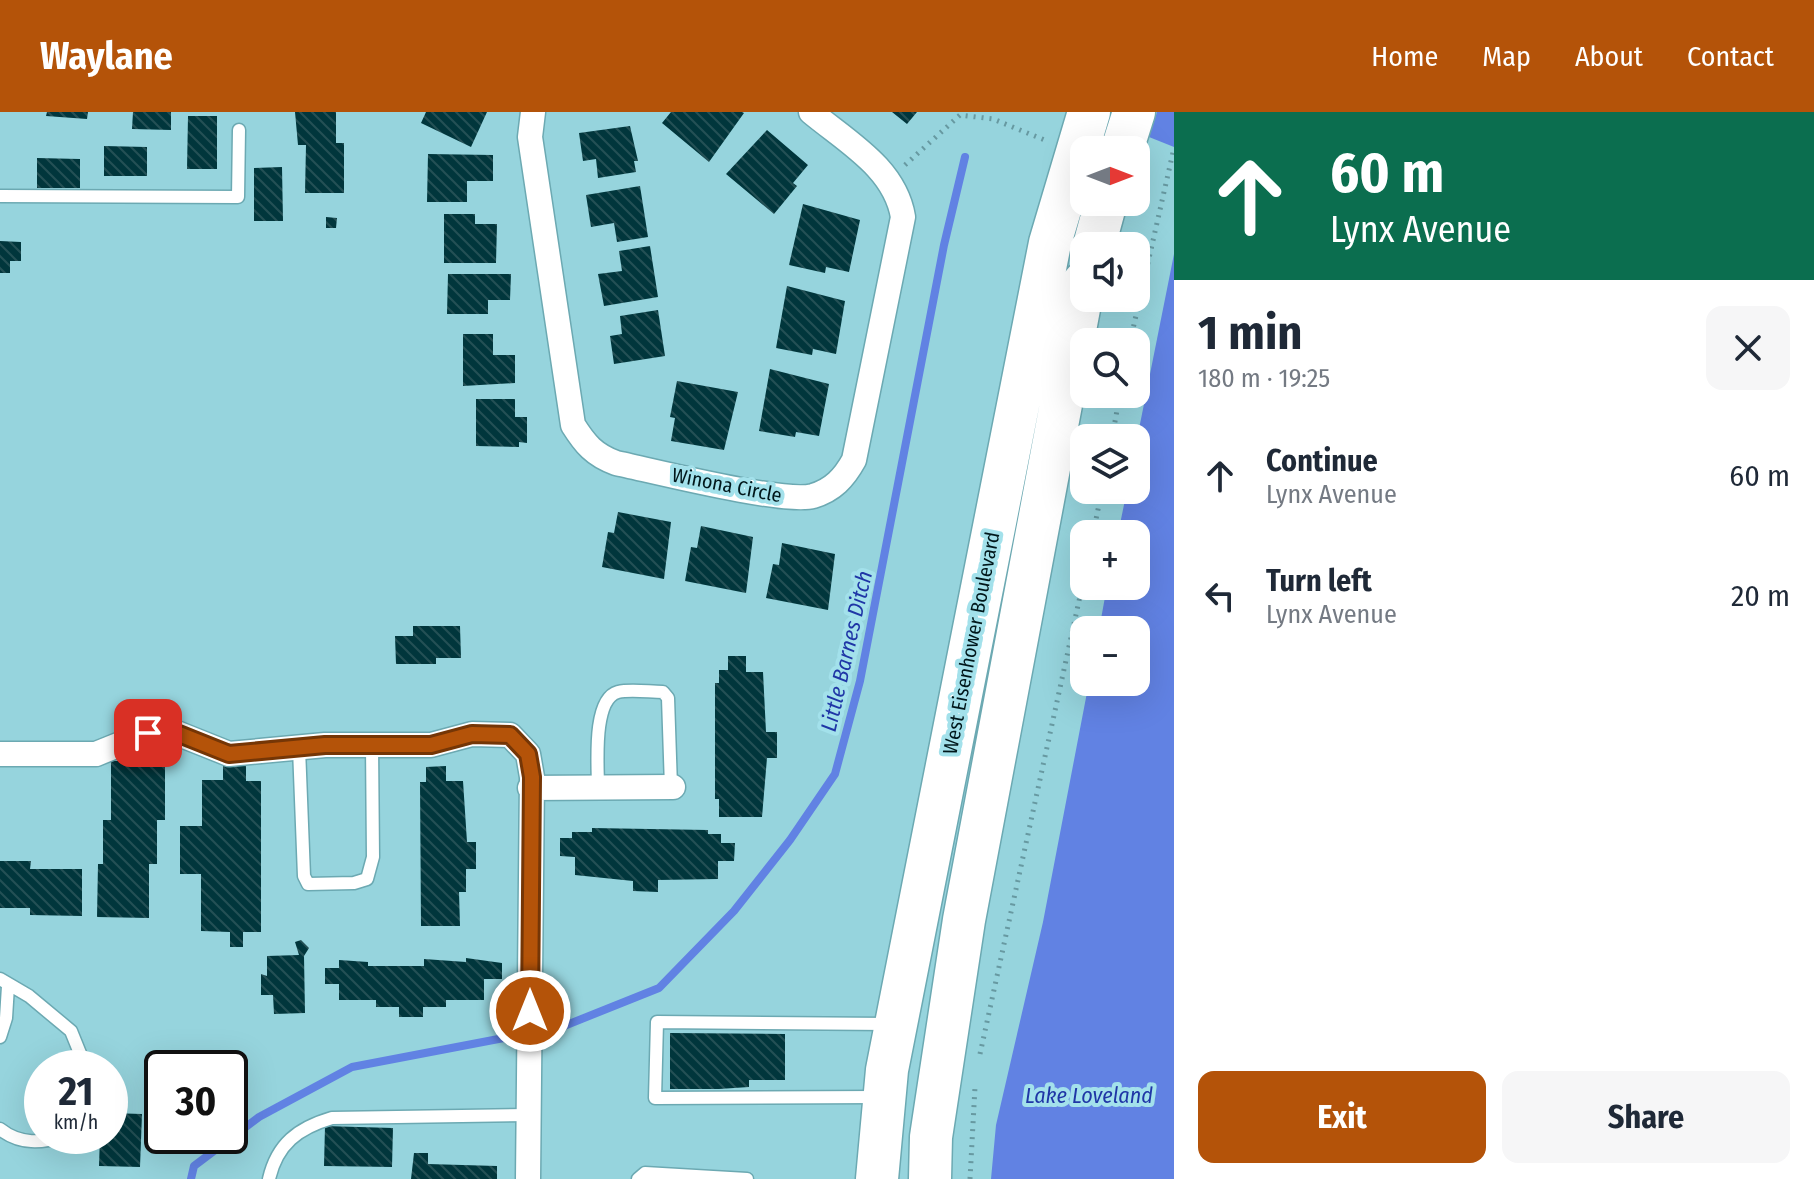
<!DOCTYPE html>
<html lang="en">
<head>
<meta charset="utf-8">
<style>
  :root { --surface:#fff; --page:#f6f6f7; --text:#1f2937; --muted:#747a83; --accent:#b45309 }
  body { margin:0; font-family:"Fira Sans Condensed",sans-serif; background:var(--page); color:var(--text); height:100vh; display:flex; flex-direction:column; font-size:30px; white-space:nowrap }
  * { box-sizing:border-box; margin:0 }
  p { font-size:26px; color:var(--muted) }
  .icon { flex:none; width:44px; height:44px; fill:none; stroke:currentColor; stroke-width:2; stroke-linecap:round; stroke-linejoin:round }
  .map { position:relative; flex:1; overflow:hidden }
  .details { display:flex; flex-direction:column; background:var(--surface); width:640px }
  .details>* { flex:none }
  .top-card { background:#0b6e4f; color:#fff; overflow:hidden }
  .needle { width:52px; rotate:90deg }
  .tools { position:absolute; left:1070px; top:24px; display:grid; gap:16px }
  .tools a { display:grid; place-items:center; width:80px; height:80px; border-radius:16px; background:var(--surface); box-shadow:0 8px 32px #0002; font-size:40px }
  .speed { position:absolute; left:24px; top:938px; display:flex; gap:16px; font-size:40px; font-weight:700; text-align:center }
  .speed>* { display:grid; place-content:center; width:104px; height:104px; border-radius:50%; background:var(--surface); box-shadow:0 8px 32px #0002; line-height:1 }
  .speed small { font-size:20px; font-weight:400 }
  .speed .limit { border:4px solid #111; border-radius:12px; background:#fff; color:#111 }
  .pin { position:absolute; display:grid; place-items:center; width:68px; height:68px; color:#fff; margin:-34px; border-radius:16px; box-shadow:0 4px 12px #0006 }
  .me { position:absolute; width:88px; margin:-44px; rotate:0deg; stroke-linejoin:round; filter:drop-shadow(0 0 6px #0008) }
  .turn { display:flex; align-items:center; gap:28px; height:168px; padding:0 24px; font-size:36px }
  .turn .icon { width:104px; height:104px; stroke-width:2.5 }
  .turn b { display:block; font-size:56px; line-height:68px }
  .round { display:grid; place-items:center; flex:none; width:84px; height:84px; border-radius:16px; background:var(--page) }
  .summary { display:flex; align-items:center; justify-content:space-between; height:136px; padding:0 24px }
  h1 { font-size:48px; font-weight:700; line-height:60px }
  .primary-button { display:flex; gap:16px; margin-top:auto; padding:16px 24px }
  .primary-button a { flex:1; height:92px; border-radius:16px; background:var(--accent); color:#fff; font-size:32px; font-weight:700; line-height:92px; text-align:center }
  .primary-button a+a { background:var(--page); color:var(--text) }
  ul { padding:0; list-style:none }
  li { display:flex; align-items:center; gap:24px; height:120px; padding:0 24px }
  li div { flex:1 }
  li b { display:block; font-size:30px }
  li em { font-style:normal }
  header { display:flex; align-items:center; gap:48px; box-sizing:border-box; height:112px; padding:0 40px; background:var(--accent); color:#fff }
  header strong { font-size:38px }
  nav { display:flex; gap:44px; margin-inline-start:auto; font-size:28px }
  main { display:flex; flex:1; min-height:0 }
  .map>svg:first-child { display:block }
</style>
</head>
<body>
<header>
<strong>Waylane</strong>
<nav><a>Home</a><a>Map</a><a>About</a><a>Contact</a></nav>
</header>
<main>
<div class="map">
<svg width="1174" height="1067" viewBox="0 0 1174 1067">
  <defs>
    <pattern id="building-back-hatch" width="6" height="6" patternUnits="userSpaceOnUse" patternTransform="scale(2)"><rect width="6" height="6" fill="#01363c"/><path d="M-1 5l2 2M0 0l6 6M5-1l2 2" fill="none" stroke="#245055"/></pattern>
  </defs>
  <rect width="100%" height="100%" fill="#96d4dd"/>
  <!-- water -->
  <path fill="#6182e3" d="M1157 0H1174V35L1149 25Z
    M1174 142V1067H991L996 1013 1043 810 1089 570H1136V518H1099L1107 474H1136V422H1118L1127 378H1136V332Z"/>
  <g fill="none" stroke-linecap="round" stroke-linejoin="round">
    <!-- stream -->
    <path stroke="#6182e3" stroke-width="8" d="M559 916 659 876 734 799 790 728 835 662 860 569 944 133 965 45
      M191 1067 194 1054 259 1005 352 955 509 925"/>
  </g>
  <!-- building -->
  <path fill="url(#building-back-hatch)" d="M47 0H88L87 7 46 4Z
    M133 0H171V18L132 17Z
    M295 0H336V31H344V81H305L306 33H298Z
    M426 0H487L471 35 421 11Z
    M671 0H742L744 1 709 50 662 11Z
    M892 0H917L907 12Z
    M188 4H217V57H187Z
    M630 14 638 49H634L636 60 598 66 596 47 583 49 579 21Z
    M767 18 808 53 793 71 797 74 774 102 726 62Z
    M104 34 147 35V64H104Z
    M428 42 493 43V69H467V90H427Z
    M37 46 80 47V76H37Z
    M282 55 283 109H254V56Z
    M640 74 648 125 617 130 614 111 591 115 586 83Z
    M803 92 860 108 849 160 826 155 825 161 789 153Z
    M444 102H475V112H497L496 151H444Z
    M326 105 337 106 336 116H326Z
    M0 129 21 130V149H10V161H0Z
    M650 134 658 185 604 194 598 162 622 159 619 139Z
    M448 162H511L510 188H488V202H447Z
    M787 174 845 189 836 242 813 237 812 243 776 236Z
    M658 198 665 244 614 252 610 224 622 222 620 204Z
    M463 222H493V243H515V271L463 274Z
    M770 257 829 272 819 324 796 320 795 325 759 319Z
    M677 269 738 280 724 338 671 329 675 306 670 305Z
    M476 287H515V305H527V331L519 330V335L476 334Z
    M618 400 671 410 664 467 602 455 608 420 614 421Z
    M701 414 753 425 746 481 685 469 691 435 697 436Z
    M782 431 835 442 828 498 766 486 773 452 779 453Z
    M413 514H460L461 546H436V552H396L395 524H413Z
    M728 544H746V560H763L766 620H777V646H767L762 705H719V687H715V571H719V558H728Z
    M111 649H165V708H157V752H149V806L97 805 98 752H103V708H111Z
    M223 649H246V669H261V820H243V835H230V820L201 819V762H180V714H202V668H223Z
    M446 654V669H463L467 730H476V757H466V780H459L460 814H421L420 670H426V655Z
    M592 716 708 718V722H721V731H735L734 749H718V767L658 768V780L633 779V769L575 763V745L560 744V726H572V720H592Z
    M0 749H31L30 757H82V804L30 803V796H0Z
    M301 828 309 836 304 844 305 901 274 902 273 883H261V862L267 864V844L299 843 295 830Z
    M466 846 502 851V867H484V888H446V895H423V905H399V895H376V888H339V872H325V856H339V848L368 850V854H424V847L466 850Z
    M670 921 785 922V968H749V975L719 977H670Z
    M118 981 120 992 110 993V982Z
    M110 1001 142 1002 140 1055 99 1054 100 1024H110Z
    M325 1014 393 1016 392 1055 324 1054Z
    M414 1041H428V1052L497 1054V1067H411Z"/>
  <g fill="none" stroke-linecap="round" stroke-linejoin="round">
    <!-- service casing -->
    <g stroke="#6ca9b2" stroke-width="15">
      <path id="service" d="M0 84 238 85 239 18
        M299 636 304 764 308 772 354 771 367 767 373 745 372 633
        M598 676C598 654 592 587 618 580 631 577 649 580 663 580L668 586 671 675
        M0 867 29 884 71 919 86 956
        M0 925 6 906 8 874
        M877 985 655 986 657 910 889 912
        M0 1017C20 1033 42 1031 65 1024
        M269 1067C277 1032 298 1016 332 1006L530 1003
        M638 1067 645 1061 747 1067"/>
    </g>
    <!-- minor casing -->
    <g stroke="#6ca9b2" stroke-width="27">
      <path id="minor" d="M533 0 530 25 573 313C585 332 594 343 616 351 654 359 784 392 813 384 833 378 844 366 854 348L903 105C895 56 847 30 811 0
        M0 642H96L148 621 174 620 229 642 325 633H431L472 622 510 623 528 642 532 665 528 1067
        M530 676 673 675"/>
    </g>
    <!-- trunk casing -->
    <g stroke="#6ca9b2" stroke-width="45">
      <path id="trunk" d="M1122 38 1134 0
        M1094 134 1106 90
        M877 1067 887 958 1050 131 1089 0
        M930 1067 931 1025 964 808 1084 170"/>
    </g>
    <!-- path -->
    <path stroke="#6799a1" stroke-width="5" stroke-dasharray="2 6" stroke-linecap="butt" d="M905 53 960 3 993 7 1047 29
      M1130 230 1174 36
      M1112 326 1120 282
      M1093 422 1102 378
      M980 942 1084 466
      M970 1067 975 975"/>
    <!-- service -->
    <use href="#service" stroke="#fff" stroke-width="12"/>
    <!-- minor -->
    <use href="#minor" stroke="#fff" stroke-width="24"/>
    <!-- trunk -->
    <use href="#trunk" stroke="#fff" stroke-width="42"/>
  </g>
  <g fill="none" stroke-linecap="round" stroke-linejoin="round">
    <!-- route casing -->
    <g stroke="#753606" stroke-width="20">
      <path id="route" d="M148 621 174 620 229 642 325 633H431L472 622 510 623 528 642 532 665 530 899"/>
    </g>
    <!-- route -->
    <use href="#route" stroke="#b45309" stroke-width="14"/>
  </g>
  <g text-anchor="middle" stroke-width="8" stroke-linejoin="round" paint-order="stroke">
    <!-- street labels -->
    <g font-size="20" fill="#00171b" stroke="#a3e1eb">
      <text transform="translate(727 373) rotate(11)" y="7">Winona Circle</text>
      <text transform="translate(971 531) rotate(-79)" y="7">West Eisenhower Boulevard</text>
    </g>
    <!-- water labels -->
    <g font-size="22" font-style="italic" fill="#1f36a6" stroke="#a3e1eb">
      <text transform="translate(846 539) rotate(-77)" y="8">Little Barnes Ditch</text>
      <text x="1089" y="991">Lake Loveland</text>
    </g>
  </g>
</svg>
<div class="tools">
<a><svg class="needle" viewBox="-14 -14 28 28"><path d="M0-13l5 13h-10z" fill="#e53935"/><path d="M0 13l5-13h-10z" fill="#747a83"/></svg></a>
<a><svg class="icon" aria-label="sound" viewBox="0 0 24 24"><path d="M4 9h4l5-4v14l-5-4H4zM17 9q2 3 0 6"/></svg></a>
<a><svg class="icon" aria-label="search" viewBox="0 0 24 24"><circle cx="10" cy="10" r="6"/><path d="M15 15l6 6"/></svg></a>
<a><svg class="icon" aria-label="layers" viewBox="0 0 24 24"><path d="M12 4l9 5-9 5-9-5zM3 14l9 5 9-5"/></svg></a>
<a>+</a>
<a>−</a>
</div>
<div class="speed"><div>21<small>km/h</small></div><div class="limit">30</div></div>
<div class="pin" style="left:148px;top:621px;background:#d93025"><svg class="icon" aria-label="arrive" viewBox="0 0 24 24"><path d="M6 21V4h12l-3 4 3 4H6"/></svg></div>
<svg class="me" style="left:530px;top:899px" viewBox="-20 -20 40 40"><circle r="17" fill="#b45309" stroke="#fff" stroke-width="3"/><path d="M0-11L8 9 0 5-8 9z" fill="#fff"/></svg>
</div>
<section class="details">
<div class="top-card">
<div class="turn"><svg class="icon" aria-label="ahead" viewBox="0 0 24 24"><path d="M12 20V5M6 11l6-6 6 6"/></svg><div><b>60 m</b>Lynx Avenue</div></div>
</div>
<div class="summary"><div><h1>1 min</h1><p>180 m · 19:25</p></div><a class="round"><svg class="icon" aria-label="close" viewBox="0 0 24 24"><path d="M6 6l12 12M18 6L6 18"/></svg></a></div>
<ul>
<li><svg class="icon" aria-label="ahead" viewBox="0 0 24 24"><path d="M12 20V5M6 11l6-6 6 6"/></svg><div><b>Continue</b><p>Lynx Avenue</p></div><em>60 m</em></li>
<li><svg class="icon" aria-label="left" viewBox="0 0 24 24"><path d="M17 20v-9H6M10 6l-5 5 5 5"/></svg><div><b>Turn left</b><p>Lynx Avenue</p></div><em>20 m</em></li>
</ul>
<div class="primary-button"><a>Exit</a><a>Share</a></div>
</section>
</main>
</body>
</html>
